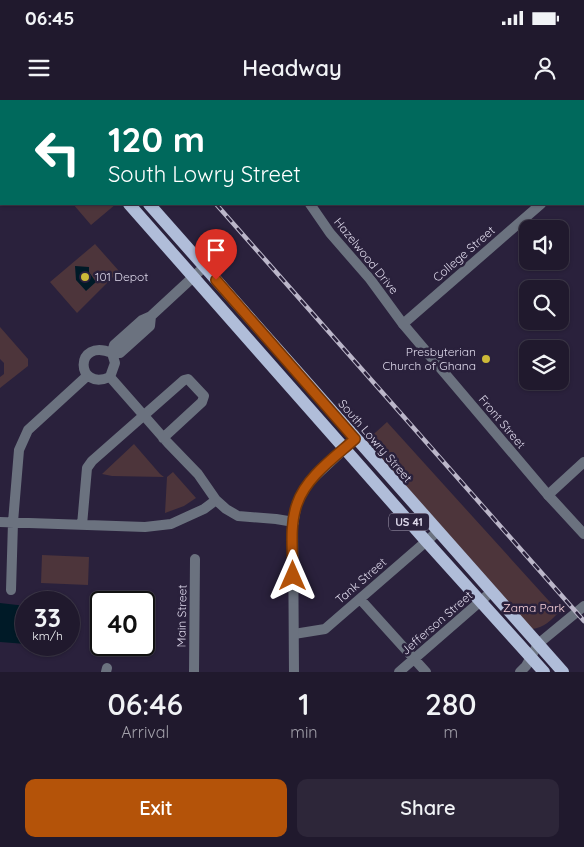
<!DOCTYPE html>
<html lang="en">
<head>
<meta charset="utf-8">
<style>
  :root { --surface:#20192d; --page:#2d2639; --text:#f1f3f6; --muted:#a2a0aa; --line:#3d3849; --accent:#b45309 }
  body { margin:0; font-family:Quicksand,sans-serif; background:var(--page); color:var(--text); height:100vh; display:flex; flex-direction:column; font-size:19px; white-space:nowrap }
  * { box-sizing:border-box; margin:0 }
  p { font-size:16px; color:var(--muted) }
  .icon { flex:none; width:28px; height:28px; fill:none; stroke:currentColor; stroke-width:2; stroke-linecap:round; stroke-linejoin:round }
  .map { position:relative; height:572px; overflow:hidden }
  .side { display:flex; flex-direction:column; background:var(--surface); flex:1 }
  .side>* { flex:none }
  .top-card { position:absolute; left:0px; top:0px; width:585px; height:105px; box-shadow:0 1px 4px #0004,0 0 0 1px var(--line); background:#00695c; color:#fff; overflow:hidden }
  .buttons { position:absolute; left:519px; top:120px; display:grid; gap:10px }
  .buttons a { display:grid; place-items:center; width:50px; height:50px; border-radius:10px; background:var(--surface); box-shadow:0 1px 4px #0004,0 0 0 1px var(--line); font-size:25px }
  .speed { position:absolute; left:15px; top:491px; display:flex; gap:10px; font-size:25px; font-weight:700; text-align:center }
  .speed>* { display:grid; place-content:center; width:65px; height:65px; border-radius:50%; background:var(--surface); box-shadow:0 1px 4px #0004,0 0 0 1px var(--line); line-height:1 }
  .speed small { font-size:12px; font-weight:400 }
  .speed .limit { border:2px solid #111; border-radius:8px; background:#fff; color:#111 }
  .pin { position:absolute; display:grid; place-items:center; width:42px; height:42px; color:#fff; margin:-51px -21px; border-radius:50% 50% 50% 0; rotate:-45deg; box-shadow:0 0 5px #0007 }
  .pin .icon { rotate:45deg }
  .me { position:absolute; width:55px; margin:-28px; rotate:0deg; stroke-linejoin:round; filter:drop-shadow(0 0 4px #0008) }
  .turn { display:flex; align-items:center; gap:18px; height:105px; padding:0 25px; font-size:22px }
  .turn .icon { width:65px; height:65px; stroke-width:2.5 }
  .turn b { display:block; font-size:35px; line-height:42px }
  .eta { display:flex; justify-content:space-evenly; align-items:center; height:85px; text-align:center }
  .eta b { font-size:30px; font-weight:600; line-height:35px }
  .action { display:flex; gap:10px; margin-top:auto; padding:10px 25px }
  .action a { flex:1; height:58px; border-radius:10px; background:var(--accent); color:#fff; font-size:20px; font-weight:600; line-height:58px; text-align:center }
  .action a+a { background:var(--page); color:var(--text) }
  .status { display:flex; justify-content:space-between; align-items:center; height:35px; padding:0 25px; background:var(--surface); direction:ltr }
  .status svg { height:14px; fill:currentColor }
  header { display:flex; justify-content:space-between; align-items:center; height:65px; padding:0 25px; background:var(--surface); font-size:22px; font-weight:600 }
  .map>svg:first-child { display:block }
</style>
</head>
<body>
<div class="status"><b>06:45</b><svg viewBox="0 0 49 12"><path d="M0 12V9h3v3zM5 12V6h3v6zM10 12V3h3v9zM15 12V0h3v12zM26 1h20v11H26zM47 4h2v5h-2z"/></svg></div>
<header><svg class="icon" aria-label="menu" viewBox="0 0 24 24"><path d="M4 6h16M4 12h16M4 18h16"/></svg>Headway<svg class="icon" aria-label="person" viewBox="0 0 24 24"><circle cx="12" cy="8" r="4"/><path d="M4 21q1-7 8-7t8 7"/></svg></header>
<div class="map">
<svg width="584" height="572" viewBox="0 0 584 572">
  <rect width="100%" height="100%" fill="#2a213c"/>
  <!-- green -->
  <path fill="#4d353b" d="M73 104H116L91 125Z
    M95 144 119 171 77 213 50 182Z
    M0 227 28 259V266L0 288V277L4 274V263L0 259Z
    M387 322 559 512C551 520 544 528 532 529L365 342Z
    M134 344 160 374 164 377 112 376 102 374Z
    M173 372 196 398 184 406 165 413 167 377Z
    M42 455 89 457 88 485 41 483Z"/>
  <!-- water -->
  <path fill="#001a27" d="M75 166 89 167V172L96 182 86 191 76 180Z
    M0 503 26 506V544L0 542Z"/>
  <g fill="none" stroke-linecap="round" stroke-linejoin="round">
    <!-- minor -->
    <path stroke="#6b727f" stroke-width="10" d="M507 0 508 1
      M151 216 150 226 120 253H112L115 263 110 277C75 292 74 237 112 253L114 245 142 220 151 216 204 167
      M403 224 541 104
      M548 395 584 362
      M216 400 226 409 238 416 276 419 294 422
      M0 422 145 427 171 424 204 409 216 400 198 374 168 343 110 277
      M82 425 87 368 92 361 184 280 188 279 204 296 202 302 163 338
      M11 490 13 422 19 350 28 330 87 276
      M360 499 426 572
      M294 534 325 529 437 432
      M106 572 107 568
      M194 572 195 459
      M399 572 491 492
      M520 572 526 566 531 557"/>
    <!-- tertiary -->
    <path stroke="#6b727f" stroke-width="10" d="M307 1V0
      M310 104 330 133 370 179 403 224 548 395 584 434
      M531 557 538 544 584 506
      M294 572 293 425 297 403 309 382 355 339"/>
    <!-- primary -->
    <path stroke="#b0bdd9" stroke-width="12" d="M37 0 38 1
      M57 0 58 1
      M129 104 426 441 544 572
      M149 104 563 572"/>
    <!-- rail casing -->
    <g stroke="#bbb6c9" stroke-width="4.5">
      <path id="rail" d="M124 0 125 1
        M216 104 584 521"/>
    </g>
    <!-- rail -->
    <use href="#rail" stroke="#2a213c" stroke-width="2.5" stroke-dasharray="8" stroke-linecap="butt"/>
  </g>
  <g fill="none" stroke-linecap="round" stroke-linejoin="round">
    <!-- route casing -->
    <g stroke="#753606" stroke-width="12">
      <path id="route" d="M216 180 355 339C335 357 306 377 297 404 289 426 293 453 293 476"/>
    </g>
    <!-- route -->
    <use href="#route" stroke="#b45309" stroke-width="9"/>
  </g>
  <!-- markers -->
  <g fill="#cdb938" stroke="#2a213c" stroke-width="2">
    <circle cx="85" cy="177" r="5"/>
    <circle cx="486" cy="259" r="5"/>
  </g>
  <g text-anchor="middle" stroke-width="5" stroke-linejoin="round" paint-order="stroke">
    <!-- shield labels -->
    <rect fill="#2a213c" stroke="#a9a2b7" stroke-width="1" x="389" y="413.5" width="40" height="17" rx="4"/>
    <g font-size="11" font-weight="bold" fill="#dfdaec">
      <text x="409" y="426">US 41</text>
    </g>
    <!-- street labels -->
    <g font-size="12" fill="#dfdaec" stroke="#2a213c">
      <text transform="translate(464 154) rotate(-41)" y="4">College Street</text>
      <text transform="translate(366 156) rotate(51)" y="4">Hazelwood Drive</text>
      <text transform="translate(502 322) rotate(50)" y="4">Front Street</text>
      <text transform="translate(375 341) rotate(49)" y="4">South Lowry Street</text>
      <text transform="translate(361 481) rotate(-41)" y="4">Tank Street</text>
      <text transform="translate(182 516) rotate(-89)" y="4">Main Street</text>
      <text transform="translate(437 523) rotate(-41)" y="4">Jefferson Street</text>
    </g>
    <!-- poi labels -->
    <g font-size="12" fill="#dfdaec" stroke="#2a213c" text-anchor="start">
      <text x="95" y="181">101 Depot</text>
      <text x="476" y="256" text-anchor="end">Presbyterian<tspan x="476" dy="14">Church of Ghana</tspan></text>
    </g>
    <!-- park labels -->
    <g font-size="12" fill="#f7d1d9" stroke="#2a213c">
      <text x="534" y="512">Zama Park</text>
    </g>
  </g>
</svg>
<div class="buttons">
<a><svg class="icon" aria-label="sound" viewBox="0 0 24 24"><path d="M4 9h4l5-4v14l-5-4H4zM17 9q2 3 0 6"/></svg></a>
<a><svg class="icon" aria-label="search" viewBox="0 0 24 24"><circle cx="10" cy="10" r="6"/><path d="M15 15l6 6"/></svg></a>
<a><svg class="icon" aria-label="layers" viewBox="0 0 24 24"><path d="M12 4l9 5-9 5-9-5zM3 14l9 5 9-5"/></svg></a>
</div>
<div class="speed"><div>33<small>km/h</small></div><div class="limit">40</div></div>
<div class="pin" style="left:216px;top:180px;background:#d93025"><svg class="icon" aria-label="arrive" viewBox="0 0 24 24"><path d="M6 21V4h12l-3 4 3 4H6"/></svg></div>
<svg class="me" style="left:293px;top:476px" viewBox="-20 -20 40 40"><path d="M0-17L14 15 0 8-14 15z" fill="#b45309" stroke="#fff" stroke-width="4"/></svg>
<div class="top-card">
<div class="turn"><svg class="icon" aria-label="left" viewBox="0 0 24 24"><path d="M17 20v-9H6M10 6l-5 5 5 5"/></svg><div><b>120 m</b>South Lowry Street</div></div>
</div>
</div>
<section class="side">
<div class="eta">
<div><b>06:46</b><p>Arrival</p></div>
<div><b>1</b><p>min</p></div>
<div><b>280</b><p>m</p></div>
</div>
<div class="action"><a>Exit</a><a>Share</a></div>
</section>
</body>
</html>
